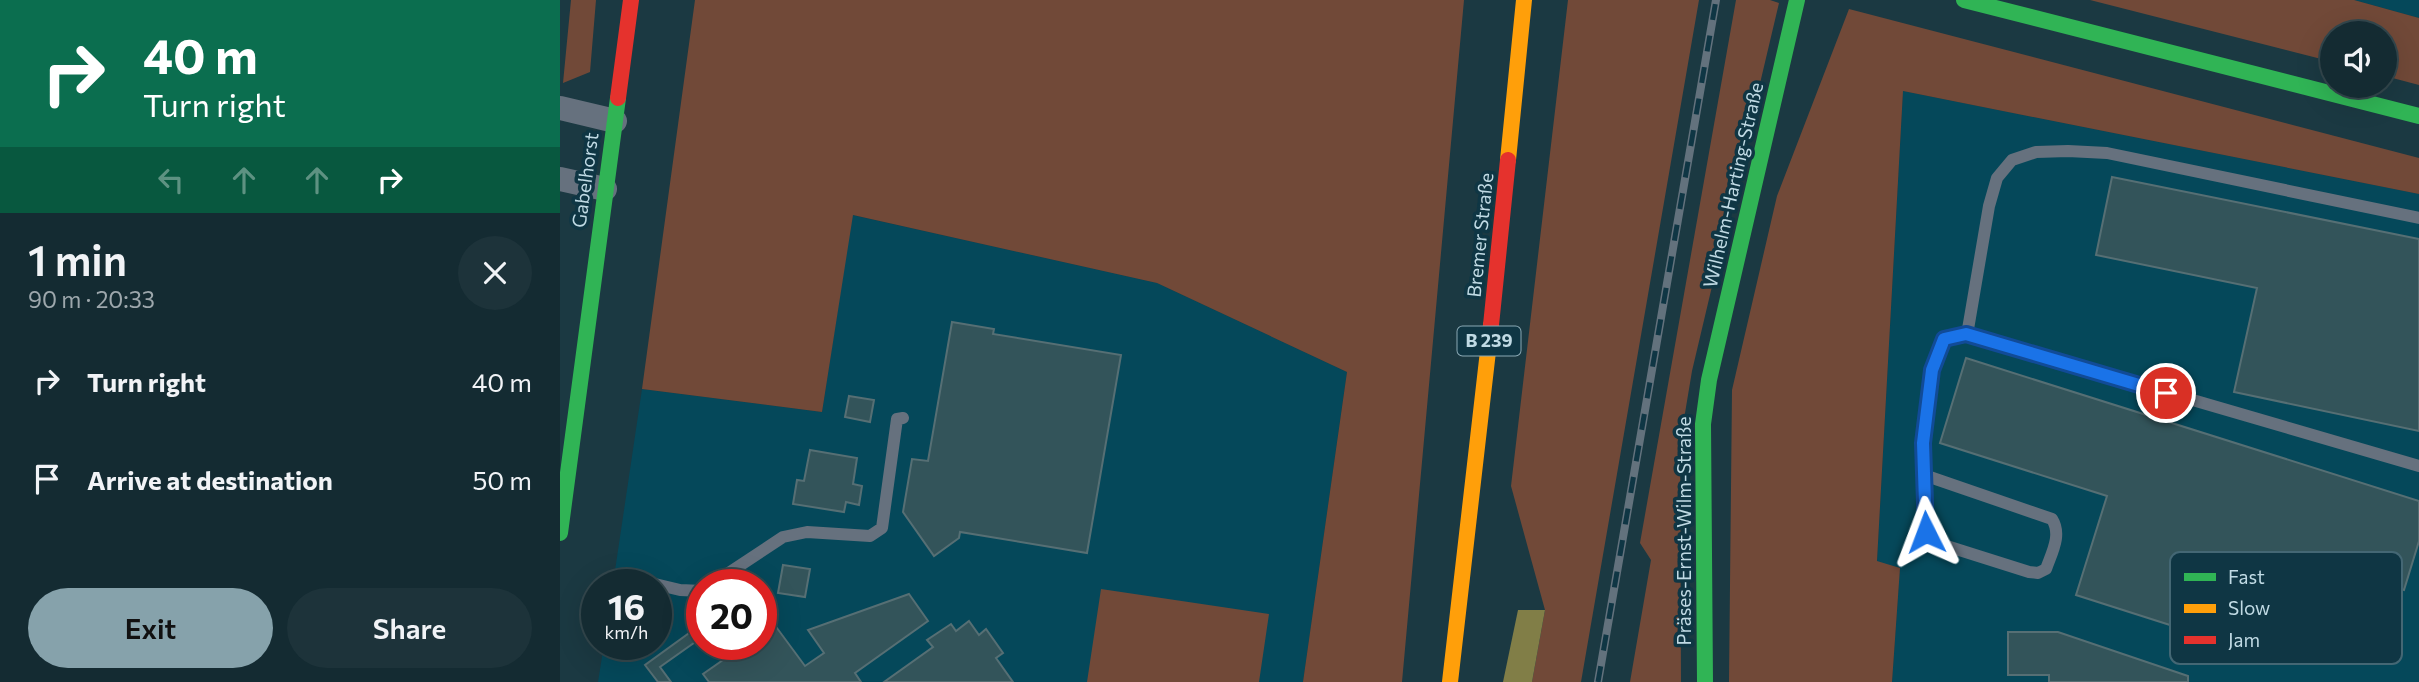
<!DOCTYPE html>
<html lang="en">
<head>
<meta charset="utf-8">
<style>
  :root { --surface:#142b32; --page:#1d333a; --text:#f1f3f6; --muted:#9da7ac; --line:#33474d; --accent:#86a2ab }
  body { margin:0; font-family:Commissioner,sans-serif; background:var(--page); color:var(--text); height:100vh; display:flex; flex-direction:column; font-size:26px; white-space:nowrap }
  * { box-sizing:border-box; margin:0 }
  p { font-size:23px; color:var(--muted) }
  .icon { flex:none; width:38px; height:38px; fill:none; stroke:currentColor; stroke-width:2; stroke-linecap:round; stroke-linejoin:round }
  .map { position:relative; flex:1; overflow:hidden }
  .side { display:flex; flex-direction:column; background:var(--surface); width:560px }
  .side>* { flex:none }
  .guide { background:#0b6e4f; color:#fff; overflow:hidden }
  .controls { position:absolute; left:1760px; top:21px; display:grid; gap:14px }
  .controls a { display:grid; place-items:center; width:77px; height:77px; border-radius:50%; background:var(--surface); box-shadow:0 7px 28px #0002,0 0 0 2px var(--line); font-size:35px }
  .speed { position:absolute; left:21px; top:569px; display:flex; gap:14px; font-size:35px; font-weight:700; text-align:center }
  .speed>* { display:grid; place-content:center; width:91px; height:91px; border-radius:50%; background:var(--surface); box-shadow:0 7px 28px #0002,0 0 0 2px var(--line); line-height:1 }
  .speed small { font-size:18px; font-weight:400 }
  .speed .limit { border:10px solid #d22; background:#fff; color:#111 }
  .pin { position:absolute; display:grid; place-items:center; width:60px; height:60px; color:#fff; margin:-30px; border:4px solid #fff; border-radius:50%; box-shadow:0 2px 7px #0007 }
  .me { position:absolute; width:77px; margin:-38px; rotate:357deg; stroke-linejoin:round; filter:drop-shadow(0 0 5px #0008) }
  .turn { display:flex; align-items:center; gap:24px; height:147px; padding:0 28px; font-size:32px }
  .turn .icon { width:91px; height:91px; stroke-width:2.5 }
  .turn b { display:block; font-size:49px; line-height:60px }
  .lanes { display:flex; align-items:center; height:66px; padding:0 28px; background:#0003; justify-content:center; gap:35px; direction:ltr }
  .lanes .off { opacity:.35 }
  .round { display:grid; place-items:center; flex:none; width:74px; height:74px; border-radius:37px; background:var(--page) }
  .summary { display:flex; align-items:center; justify-content:space-between; height:119px; padding:0 28px }
  h1 { font-size:42px; font-weight:600; line-height:52px }
  .button { display:flex; gap:14px; margin-top:auto; padding:14px 28px }
  .button a { flex:1; height:80px; border-radius:42px; background:var(--accent); color:#111; font-size:28px; font-weight:600; line-height:80px; text-align:center }
  .button a+a { background:var(--page); color:var(--text) }
  ul { padding:0; list-style:none }
  li { display:flex; align-items:center; gap:21px; height:98px; padding:0 28px }
  li div { flex:1 }
  li b { display:block; font-size:26px }
  li em { font-style:normal }
  main { display:flex; flex:1; min-height:0 }
  .map>svg:first-child { display:block }
</style>
</head>
<body>
<main>
<section class="side">
<div class="guide">
<div class="turn"><svg class="icon" aria-label="right" viewBox="0 0 24 24"><path d="M7 20v-9h11M14 6l5 5-5 5"/></svg><div><b>40 m</b>Turn right</div></div>
<div class="lanes"><svg class="icon off" aria-label="left" viewBox="0 0 24 24"><path d="M17 20v-9H6M10 6l-5 5 5 5"/></svg><svg class="icon off" aria-label="ahead" viewBox="0 0 24 24"><path d="M12 20V5M6 11l6-6 6 6"/></svg><svg class="icon off" aria-label="ahead" viewBox="0 0 24 24"><path d="M12 20V5M6 11l6-6 6 6"/></svg><svg class="icon" aria-label="right" viewBox="0 0 24 24"><path d="M7 20v-9h11M14 6l5 5-5 5"/></svg></div>
</div>
<div class="summary"><div><h1>1 min</h1><p>90 m · 20:33</p></div><a class="round"><svg class="icon" aria-label="close" viewBox="0 0 24 24"><path d="M6 6l12 12M18 6L6 18"/></svg></a></div>
<ul>
<li><svg class="icon" aria-label="right" viewBox="0 0 24 24"><path d="M7 20v-9h11M14 6l5 5-5 5"/></svg><div><b>Turn right</b></div><em>40 m</em></li>
<li><svg class="icon" aria-label="arrive" viewBox="0 0 24 24"><path d="M6 21V4h12l-3 4 3 4H6"/></svg><div><b>Arrive at destination</b></div><em>50 m</em></li>
</ul>
<div class="button"><a>Exit</a><a>Share</a></div>
</section>
<div class="map">
<svg width="1859" height="682" viewBox="0 0 1859 682">
  <rect width="100%" height="100%" fill="#1b3942"/>
  <!-- built -->
  <path fill="#05485a" fill-rule="evenodd" d="M1794 0H1859V18Z
    M1343 91 1859 194V682H1332L1340 568 1317 562Z
    M292 215 597 283 787 372 743 682H38L44 644H96V584H53L82 389 262 412ZM142 584H201V644H142Z"/>
  <!-- green -->
  <path fill="#714938" d="M11 0H36L30 72 3 83Z
    M135 0H904L842 682H743L787 372 597 283 293 215 262 412 82 389Z
    M1008 0H1139L1021 682H972L985 610 951 486Z
    M1176 0H1210L1219 3 1132 371 1120 443 1121 682H1070L1091 560 1080 543Z
    M1530 0H1794L1859 18V85L1825 76V33H1773V62Z
    M1289 9 1859 158V194L1343 91 1317 561 1340 568 1332 682H1169L1172 390 1217 196Z
    M541 589 709 614 699 682H527Z"/>
  <!-- water -->
  <path fill="#817e47" d="M958 610H985L972 682H943Z"/>
  <!-- building -->
  <path fill="#33545a" stroke="#566f74" stroke-width="2" d="M1552 177 1859 239V431L1674 392 1697 288 1536 255Z
    M392 322 434 329 433 334 561 355 527 553 400 532 399 538 374 556 343 512 352 459 368 461Z
    M1406 358 1859 501V541L1844 590 1739 556 1707 656 1516 595 1547 496 1380 443Z
    M289 396 314 400 310 422 285 417Z
    M250 450 297 458 293 484 302 486 299 505 286 502 284 512 233 504 237 480 244 481Z
    M223 565 250 569 245 597 218 593Z
    M349 594 368 621 295 673 301 682H149L143 674 186 644H201V633L214 624 245 666 264 653 248 630Z
    M409 621 419 635 426 629 443 653 436 658 453 682H324L373 647 367 640 391 624 396 631Z
    M132 631 138 640 100 667 111 682H98L85 665Z
    M1448 632H1498L1628 676V682H1489V675H1448Z"/>
  <g fill="none" stroke-linecap="round" stroke-linejoin="round">
    <!-- lane -->
    <path stroke="#66717e" stroke-width="12" d="M1407 335 1429 206 1437 178 1452 160 1476 152 1508 151 1547 153 1859 218
      M1364 475 1492 519C1502 535 1492 552 1486 569L1478 573 1469 572 1374 542 1366 532 1363 443 1372 370 1384 339 1406 334 1859 466
      M95 584 120 590 142 591
      M152 584 223 537 247 532 310 536 322 528 337 419 343 418"/>
    <!-- street -->
    <path stroke="#66717e" stroke-width="24" d="M0 108 55 121
      M0 179 45 189"/>
    <!-- fast -->
    <path stroke="#30b455" stroke-width="16" d="M1404 0 1859 116
      M0 533 58 98
      M1145 682 1143 424 1149 380 1237 0"/>
    <!-- slow -->
    <path stroke="#ff9f0a" stroke-width="16" d="M948 160 964 0
      M890 682 931 325"/>
    <!-- jam -->
    <path stroke="#e5322d" stroke-width="16" d="M58 98 71 0
      M931 325 948 160"/>
    <!-- rail casing -->
    <g stroke="#63727d" stroke-width="8">
      <path id="rail" d="M1038 682 1156 0"/>
    </g>
    <!-- rail -->
    <use href="#rail" stroke="#0f3644" stroke-width="5" stroke-dasharray="16" stroke-linecap="butt"/>
  </g>
  <g fill="none" stroke-linecap="round" stroke-linejoin="round">
    <!-- route casing -->
    <g stroke="#114b97" stroke-width="18">
      <path id="route" d="M1366 532 1363 443 1372 370 1384 339 1406 334 1606 393"/>
    </g>
    <!-- route -->
    <use href="#route" stroke="#1a73e8" stroke-width="12"/>
  </g>
  <g text-anchor="middle" stroke-width="7" stroke-linejoin="round" paint-order="stroke">
    <!-- shield labels -->
    <rect fill="#0f3644" stroke="#8ba9b4" stroke-width="2" x="897.5" y="326.5" width="63" height="29" rx="5"/>
    <g font-size="18" font-weight="bold" fill="#c0dae4">
      <text x="929" y="347">B 239</text>
    </g>
    <!-- street labels -->
    <g font-size="19" fill="#c0dae4" stroke="#0f3644">
      <text transform="translate(25 180) rotate(-82)" y="7">Gabelhorst</text>
      <text transform="translate(1173 185) rotate(-77)" y="7">Wilhelm-Harting-Straße</text>
      <text transform="translate(920 235) rotate(-84)" y="7">Bremer Straße</text>
      <text transform="translate(1124 531) rotate(-90)" y="7">Präses-Ernst-Wilm-Straße</text>
    </g>
  </g>
  <!-- legend -->
  <rect x="1610" y="552" width="232" height="112" rx="10" fill="#0f3644" stroke="#446774" stroke-width="2"/>
  <rect x="1624" y="573" width="32" height="8" fill="#30b455"/>
  <rect x="1624" y="604" width="32" height="9" fill="#ff9f0a"/>
  <rect x="1624" y="636" width="32" height="8" fill="#e5322d"/>
  <g font-size="19" fill="#c0dae4">
    <text x="1668" y="584">Fast</text>
    <text x="1668" y="615">Slow</text>
    <text x="1668" y="647">Jam</text>
  </g>
</svg>
<div class="controls">
<a><svg class="icon" aria-label="sound" viewBox="0 0 24 24"><path d="M4 9h4l5-4v14l-5-4H4zM17 9q2 3 0 6"/></svg></a>
</div>
<div class="speed"><div>16<small>km/h</small></div><div class="limit">20</div></div>
<div class="pin" style="left:1606px;top:393px;background:#d93025"><svg class="icon" aria-label="arrive" viewBox="0 0 24 24"><path d="M6 21V4h12l-3 4 3 4H6"/></svg></div>
<svg class="me" style="left:1366px;top:532px" viewBox="-20 -20 40 40"><path d="M0-17L14 15 0 8-14 15z" fill="#1a73e8" stroke="#fff" stroke-width="4"/></svg>
</div>
</main>
</body>
</html>
